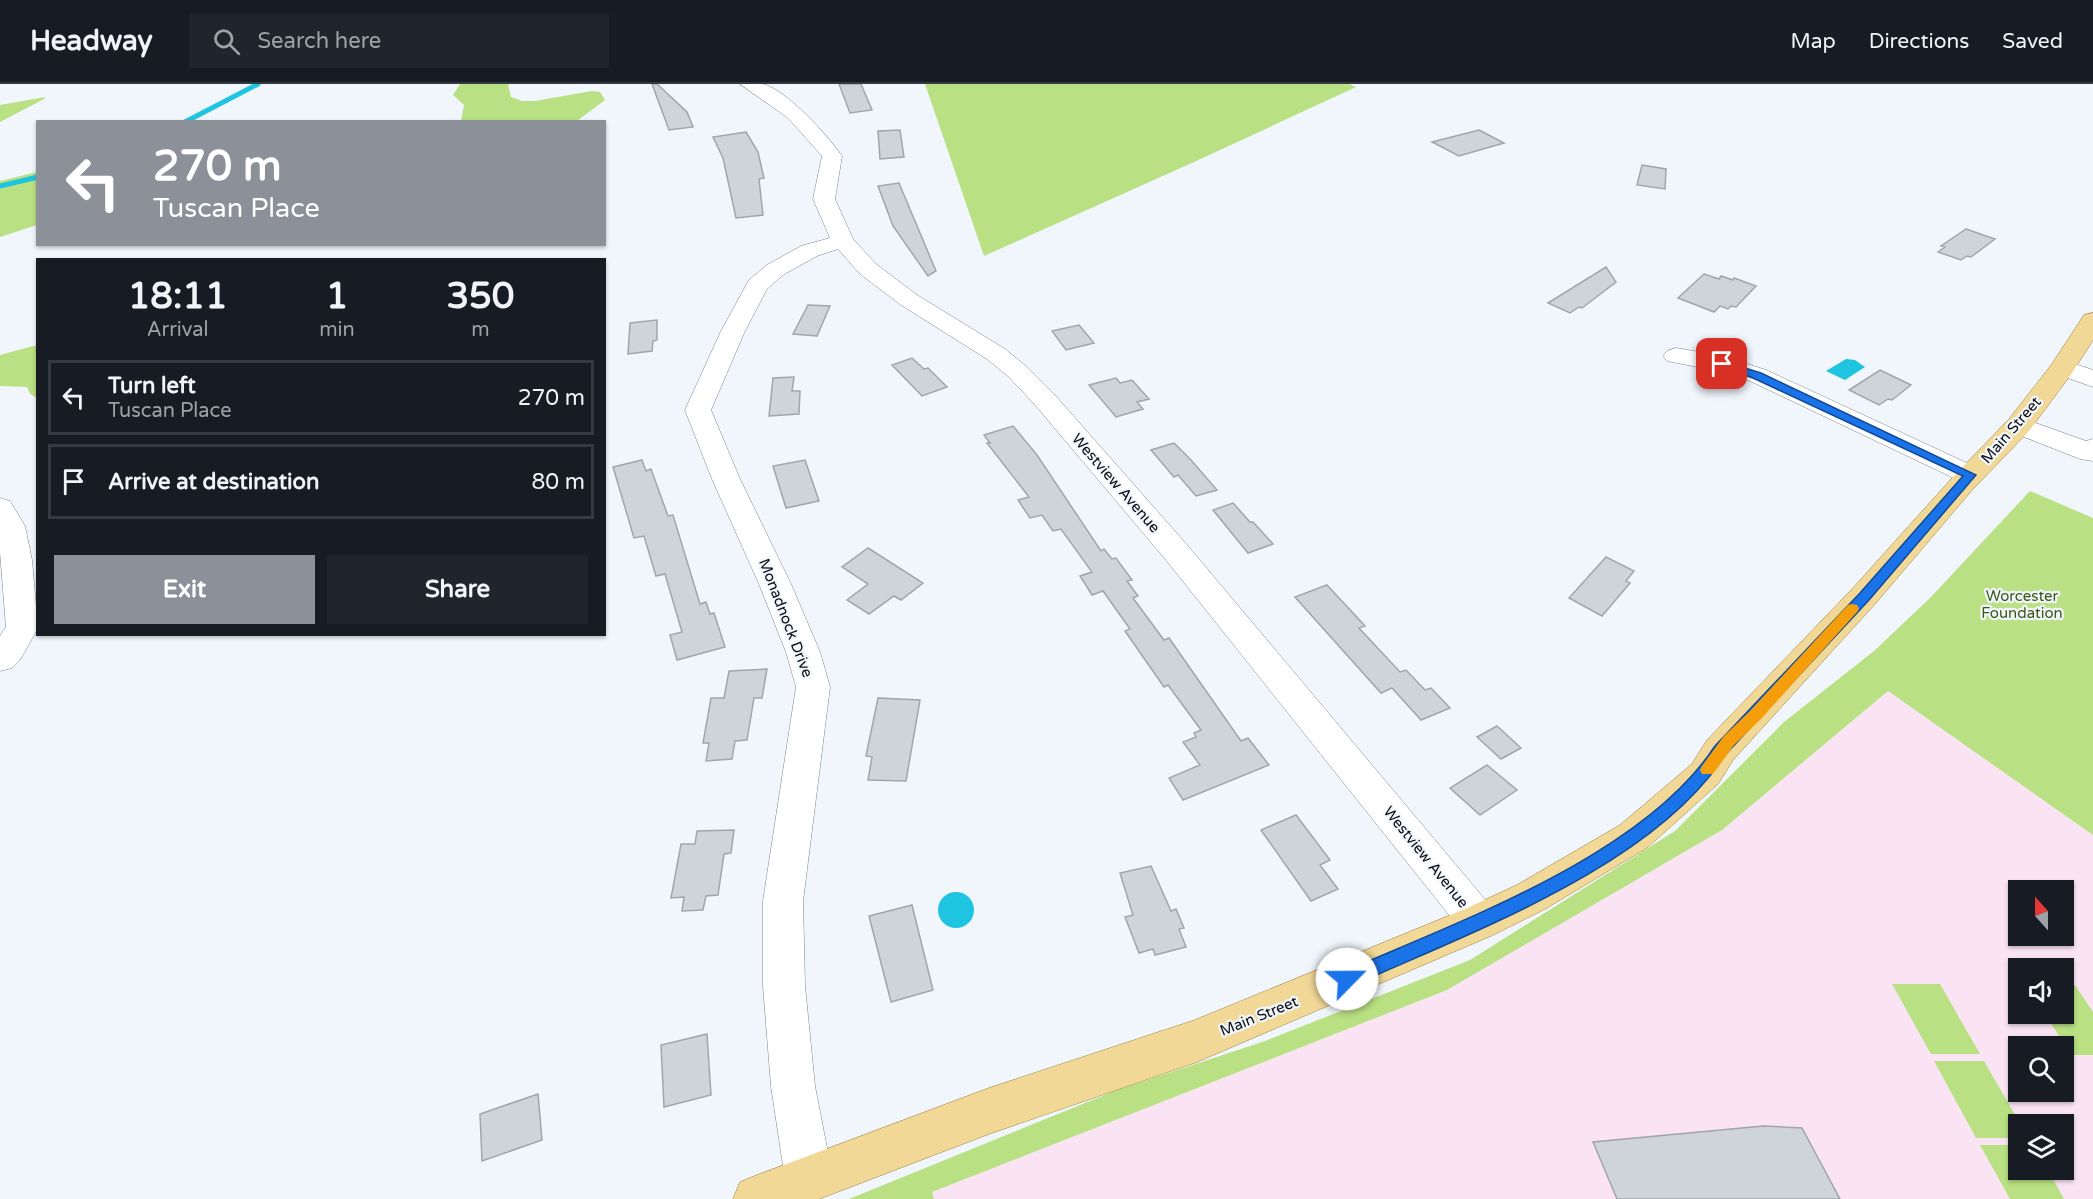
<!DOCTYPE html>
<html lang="en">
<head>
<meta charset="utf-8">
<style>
  :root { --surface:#171b24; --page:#20242c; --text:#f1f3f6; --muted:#9ea1a6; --line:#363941; --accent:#8c9099 }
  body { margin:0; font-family:"Varela Round",sans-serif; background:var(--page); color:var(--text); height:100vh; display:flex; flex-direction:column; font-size:22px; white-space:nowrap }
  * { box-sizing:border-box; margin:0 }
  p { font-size:20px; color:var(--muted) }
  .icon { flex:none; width:33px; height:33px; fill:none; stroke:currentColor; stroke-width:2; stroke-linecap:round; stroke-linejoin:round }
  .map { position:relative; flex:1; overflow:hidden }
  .drawer { position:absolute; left:36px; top:174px; width:570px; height:378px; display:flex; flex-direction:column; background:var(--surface); border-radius:0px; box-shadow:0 2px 4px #0004 }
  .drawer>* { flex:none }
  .top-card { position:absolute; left:36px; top:36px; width:570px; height:126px; border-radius:0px; box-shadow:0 2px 4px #0004; background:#8c9099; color:#fff; overflow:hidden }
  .needle { width:39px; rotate:339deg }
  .tools { position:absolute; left:2008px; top:796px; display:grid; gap:12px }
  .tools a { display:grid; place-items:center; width:66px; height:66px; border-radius:0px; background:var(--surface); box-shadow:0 2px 4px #0004; font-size:30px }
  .pin { position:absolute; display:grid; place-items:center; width:51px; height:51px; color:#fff; margin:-26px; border-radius:12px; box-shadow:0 3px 9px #0006 }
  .me { position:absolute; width:66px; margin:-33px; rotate:67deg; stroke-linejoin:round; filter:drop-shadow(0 0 4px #0008) }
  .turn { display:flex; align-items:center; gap:21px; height:126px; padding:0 18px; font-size:27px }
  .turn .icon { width:78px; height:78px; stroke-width:2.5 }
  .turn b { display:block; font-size:42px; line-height:51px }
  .eta { display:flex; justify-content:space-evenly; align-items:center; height:102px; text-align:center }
  .eta b { font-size:36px; font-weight:700; line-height:42px }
  .primary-button { display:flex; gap:12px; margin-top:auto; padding:12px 18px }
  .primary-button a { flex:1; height:69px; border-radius:0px; background:var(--accent); color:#fff; font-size:24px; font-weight:700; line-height:69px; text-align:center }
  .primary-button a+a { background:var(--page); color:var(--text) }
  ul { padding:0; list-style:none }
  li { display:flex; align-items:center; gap:18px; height:75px; margin:0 12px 9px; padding:0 6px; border:3px solid var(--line); border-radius:0px }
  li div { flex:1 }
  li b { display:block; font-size:22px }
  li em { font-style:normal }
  header { display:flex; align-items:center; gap:36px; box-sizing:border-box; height:84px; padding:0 30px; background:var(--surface); border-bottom:2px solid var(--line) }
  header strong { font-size:28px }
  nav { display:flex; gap:33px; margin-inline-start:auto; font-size:21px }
  .search { width:420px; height:54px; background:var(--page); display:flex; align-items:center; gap:15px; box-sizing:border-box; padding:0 21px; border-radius:0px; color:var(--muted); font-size:22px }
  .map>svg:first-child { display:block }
</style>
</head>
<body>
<header>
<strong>Headway</strong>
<div class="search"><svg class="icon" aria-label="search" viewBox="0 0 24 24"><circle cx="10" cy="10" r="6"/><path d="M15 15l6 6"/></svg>Search here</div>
<nav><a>Map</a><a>Directions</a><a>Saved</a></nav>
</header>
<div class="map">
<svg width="2093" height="1115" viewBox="0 0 2093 1115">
  <rect width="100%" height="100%" fill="#f0f6fc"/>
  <!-- education -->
  <path fill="#fae4f3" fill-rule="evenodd" d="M1888 607 2093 751V1115H934L932 1108 1447 906 1722 746ZM2019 807H2064V852H2019ZM2019 885H2064V930H2019ZM2019 963H2064V1008H2019ZM2019 1041H2064V1086H2019Z"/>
  <!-- green -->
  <path fill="#b9e083" d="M460 0H508L511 13 522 17H535L592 7 600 8 605 16 577 37H461L464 21 453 11Z
    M925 0H1349L1356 3 1194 78 984 172Z
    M45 13 44 15 0 38V21Z
    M37 88V141L0 153V97Z
    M37 261V314L30 310 27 303 0 302V271Z
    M2030 407 2093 434V751L1888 607 1722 746 1447 906 932 1108 934 1115H849L1117 1006 1265 957 1470 876 1675 747 1784 638 1874 567 1931 513Z
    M1892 900H1940L1980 970H1931Z
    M2064 901H2075L2093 928V971H2071L2045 930H2064Z
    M1984 977 2021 1041H2019V1054H1976L1934 977Z
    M1980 1061H2019V1086H2048L2064 1115H2010Z"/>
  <!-- water -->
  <path fill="#1fc4e0" d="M1846 275 1855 276 1865 283 1845 296 1826 287Z
    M938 826a18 18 0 1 1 36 0a18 18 0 1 1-36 0Z"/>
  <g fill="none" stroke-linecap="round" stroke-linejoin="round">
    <!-- stream -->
    <path stroke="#1fc4e0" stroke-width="5" d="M185 38 258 0
      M0 102 38 93"/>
  </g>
  <!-- building -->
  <path fill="#ced4da" stroke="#a1a6ac" stroke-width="1.5" d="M652 0H657L687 28 693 43 669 46Z
    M839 0H861L872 26 850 29Z
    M900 46 904 73 880 75 878 47Z
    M1479 46 1504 59 1459 72 1432 58Z
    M746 48 758 68 764 94 759 95 763 131 736 134 723 74 713 53Z
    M1642 81 1666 85 1665 105 1637 101Z
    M899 99 936 187 928 192 893 142 878 102Z
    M1966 145 1995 155 1971 173 1967 172 1961 176 1938 168 1945 163 1941 162Z
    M1606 183 1616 198 1582 224 1579 223 1570 229 1548 219Z
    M1704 190 1719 195 1721 192 1733 196 1734 194 1756 202 1736 223 1731 222 1728 225 1720 222 1714 228 1678 214Z
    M808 221 830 222 817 252 793 250Z
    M657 236V256L653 257 652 267 628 270 630 239Z
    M1079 241 1094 259 1066 266 1052 247Z
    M912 274 924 285 928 284 947 303 922 312 892 281Z
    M1880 286 1911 301 1892 316 1888 315 1879 321 1849 306Z
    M794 293 792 307H800L799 330 769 332 773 294Z
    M1116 294 1120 299 1132 296 1149 315 1137 318 1143 325 1116 333 1089 301Z
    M1013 342 1037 371 1101 467 1104 465 1112 475 1116 474 1132 496 1127 497 1138 512 1133 514 1164 556 1169 554 1241 657 1248 654 1269 681 1183 716 1169 694 1200 681 1183 658 1196 653 1194 649 1201 646 1168 601 1164 603 1125 547 1130 545 1103 507 1092 511 1080 492 1092 488 1061 445 1053 447 1042 431 1030 434 1018 416 1029 413 987 359H990L984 351Z
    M1174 359 1191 376 1217 406 1196 412 1178 391 1174 393 1151 366Z
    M642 376 646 387 651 385 668 432 673 431 700 520 706 518 710 530 714 529 725 563 677 576 670 551 682 548 665 490 656 492 644 452 634 454 613 383Z
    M805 376 819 417 786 424 773 382Z
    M1233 419 1250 438H1253L1273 460 1248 469 1213 426Z
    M868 464 923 499 901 516 894 512 869 530 847 516 868 500 842 483Z
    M1606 473 1634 487 1626 497 1630 499 1602 532 1569 514Z
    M1327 501 1365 542 1359 544 1400 588 1406 586 1425 606 1431 604 1450 624 1421 636 1392 604 1381 609 1295 513Z
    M767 585 762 614H754L747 656 735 657 732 675 706 677 709 659H703L711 614H724L729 587Z
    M878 614 920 616 906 697 868 696 872 673 866 672Z
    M1497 642 1521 664 1501 675 1477 653Z
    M1487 681 1517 706 1480 731 1450 704Z
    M1296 731 1330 776 1320 781 1338 805 1311 817 1261 746Z
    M734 746 731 769 724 770 718 811 706 812 703 826 682 827 684 813 671 814 681 760H695L697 747Z
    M1151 782 1171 827 1176 825 1184 844 1179 845 1186 863 1155 871 1153 865 1139 869 1125 833 1133 831 1120 789Z
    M912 821 933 906 891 918 869 832Z
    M707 950 711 1011 664 1023 661 961Z
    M538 1010 542 1056 482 1077 480 1030Z
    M1763 1042 1802 1044 1840 1115H1617L1593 1058Z"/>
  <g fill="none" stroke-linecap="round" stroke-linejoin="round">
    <!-- minor casing -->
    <g stroke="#80858a" stroke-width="1">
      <path id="minor" d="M740 0C747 0 757 0 763 0 788 7 827 51 842 72L835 115 853 155 876 180 917 211 1005 265 1027 283 1054 310 1188 462 1493 825 1499 838 1493 851 1479 856 1465 851 1166 476 1036 322 1009 293 987 275 901 221 860 190 838 165 817 172 783 191 767 205 745 247 711 326 740 395 791 500 820 568 830 603 803 817 805 902 815 1002 833 1095 826 1112C815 1115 803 1115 792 1112L785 1095 771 1002 763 902V817L796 603 786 568 759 500 712 395 685 326 721 247 749 196 767 181 801 162 830 154 813 115 822 72 788 34Z
        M1676 264 1723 272 1766 286 1980 385 1984 391 1980 397 1970 400 1960 397 1748 296 1718 287 1667 277 1663 272 1667 267Z
        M2063 276 2093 286V303L2054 289 2050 284 2054 279Z
        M2019 333 2086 357 2093 355V377L2080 375 2009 347 2005 341 2009 335Z
        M0 414 10 417 25 442 32 476 38 544 20 576 12 584 0 587V552L6 543 0 468Z"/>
    </g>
    <!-- major casing -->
    <g stroke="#9a7f39" stroke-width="1">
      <path id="major" d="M2093 229V256L2072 289 2029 347 1973 405 1875 520 1733 676 1718 700 1648 763 1545 825 1493 851 1197 978 989 1050 819 1115H733L740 1098 757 1091 989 1004 1195 936 1465 825 1517 801 1620 741 1692 680 1707 656 1853 504 1953 393 2009 335 2052 280 2084 231Z"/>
    </g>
    <!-- minor -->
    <use href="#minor" fill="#fff" fill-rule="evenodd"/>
    <!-- major -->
    <use href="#major" fill="#f1d897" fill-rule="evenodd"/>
  </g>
  <!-- route -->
  <path fill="#1a73e8" stroke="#114b97" stroke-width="1.5" d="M1722 277 1761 289 1976 391 1869 516 1725 671C1654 782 1471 848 1354 901L1347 903 1341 901 1339 895 1341 889C1459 837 1643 772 1715 662L1860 509 1963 392 1753 294 1719 282 1717 280Z"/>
  <!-- slow -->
  <path fill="#f59e0b" d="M1852 520 1857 521 1859 525 1857 528 1761 635 1734 661 1713 690H1702L1700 686 1702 682 1724 652 1750 627 1848 521Z"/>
  <g text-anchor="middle" stroke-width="4.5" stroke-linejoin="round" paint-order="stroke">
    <!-- street labels -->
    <g font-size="15" fill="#0a0b0d" stroke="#f0f6fc">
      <text transform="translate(2011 346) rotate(-49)" y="5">Main Street</text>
      <text transform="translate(1116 399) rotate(49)" y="5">Westview Avenue</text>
      <text transform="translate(786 534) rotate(69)" y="5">Monadnock Drive</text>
      <text transform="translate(1426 773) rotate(51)" y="5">Westview Avenue</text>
      <text transform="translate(1259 932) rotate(-22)" y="5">Main Street</text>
    </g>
    <!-- park labels -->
    <g font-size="15" fill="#3d5513" stroke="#f0f6fc">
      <text x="2022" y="517">Worcester<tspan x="2022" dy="17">Foundation</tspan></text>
    </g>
  </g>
</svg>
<div class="tools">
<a><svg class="needle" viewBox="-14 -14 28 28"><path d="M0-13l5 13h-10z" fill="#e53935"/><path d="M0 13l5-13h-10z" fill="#9ea1a6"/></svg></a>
<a><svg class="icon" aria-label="sound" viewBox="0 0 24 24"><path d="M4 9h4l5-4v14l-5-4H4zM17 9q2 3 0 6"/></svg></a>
<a><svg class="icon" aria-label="search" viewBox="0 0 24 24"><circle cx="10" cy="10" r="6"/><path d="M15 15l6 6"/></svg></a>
<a><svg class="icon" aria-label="layers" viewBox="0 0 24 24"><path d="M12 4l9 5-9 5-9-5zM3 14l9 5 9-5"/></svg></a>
</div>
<div class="pin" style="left:1722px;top:280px;background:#d93025"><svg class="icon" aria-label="arrive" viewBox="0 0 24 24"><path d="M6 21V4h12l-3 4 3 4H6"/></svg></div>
<svg class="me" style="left:1347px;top:895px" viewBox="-20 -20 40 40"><circle r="19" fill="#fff"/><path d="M0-13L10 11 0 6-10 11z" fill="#1a73e8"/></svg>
<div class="top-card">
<div class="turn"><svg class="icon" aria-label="left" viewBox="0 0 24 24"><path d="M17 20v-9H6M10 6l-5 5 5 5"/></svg><div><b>270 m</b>Tuscan Place</div></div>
</div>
<section class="drawer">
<div class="eta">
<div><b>18:11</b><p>Arrival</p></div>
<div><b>1</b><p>min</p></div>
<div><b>350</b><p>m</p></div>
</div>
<ul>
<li><svg class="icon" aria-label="left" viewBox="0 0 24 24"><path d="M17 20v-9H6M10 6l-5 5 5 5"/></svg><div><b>Turn left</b><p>Tuscan Place</p></div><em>270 m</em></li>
<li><svg class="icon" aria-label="arrive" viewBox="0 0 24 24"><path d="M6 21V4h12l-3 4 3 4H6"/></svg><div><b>Arrive at destination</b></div><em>80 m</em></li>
</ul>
<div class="primary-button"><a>Exit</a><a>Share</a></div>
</section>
</div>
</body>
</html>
